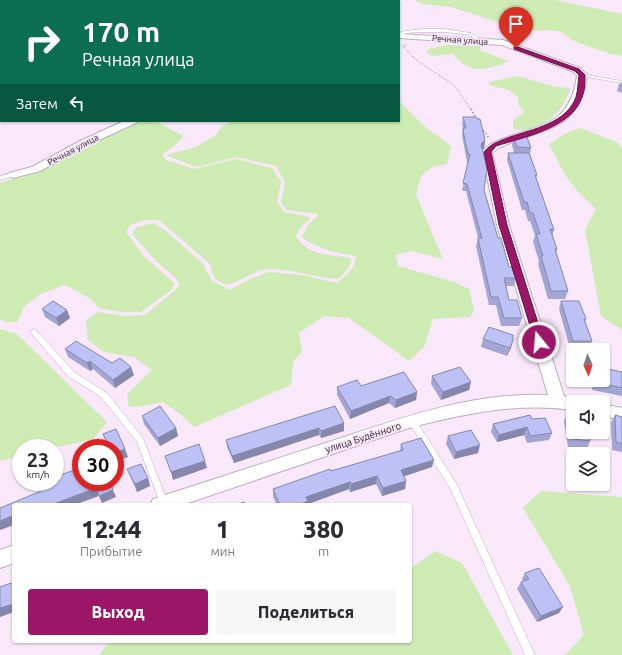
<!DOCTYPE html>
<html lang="ru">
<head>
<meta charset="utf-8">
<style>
  :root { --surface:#fff; --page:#f7f7f7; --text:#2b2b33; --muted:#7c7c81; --accent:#9c1667 }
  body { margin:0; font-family:Ubuntu,sans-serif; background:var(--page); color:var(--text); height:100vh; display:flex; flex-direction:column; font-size:15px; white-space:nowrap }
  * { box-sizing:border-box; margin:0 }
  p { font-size:13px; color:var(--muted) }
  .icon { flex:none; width:22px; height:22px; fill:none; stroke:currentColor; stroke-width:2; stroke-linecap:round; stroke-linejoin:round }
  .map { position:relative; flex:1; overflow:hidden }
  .sheet { position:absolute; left:12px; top:503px; width:400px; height:140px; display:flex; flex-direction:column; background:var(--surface); border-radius:4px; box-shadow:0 1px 3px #0004 }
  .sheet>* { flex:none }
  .guide { position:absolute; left:0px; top:0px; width:400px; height:122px; box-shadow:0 1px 3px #0004; background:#0b6e4f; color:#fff; overflow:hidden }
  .needle { width:26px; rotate:177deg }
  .controls { position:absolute; left:566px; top:343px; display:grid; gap:8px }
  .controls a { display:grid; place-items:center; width:44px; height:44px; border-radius:4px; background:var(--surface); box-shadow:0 1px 3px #0004; font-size:20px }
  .speed { position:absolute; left:12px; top:439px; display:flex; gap:8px; font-size:20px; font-weight:700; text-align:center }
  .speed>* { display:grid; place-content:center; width:52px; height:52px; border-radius:50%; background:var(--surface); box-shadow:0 1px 3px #0004; line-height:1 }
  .speed small { font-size:10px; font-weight:400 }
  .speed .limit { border:6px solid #d22; background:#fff; color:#111 }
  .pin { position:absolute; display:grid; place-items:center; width:34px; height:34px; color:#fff; margin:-41px -17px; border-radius:50% 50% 50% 0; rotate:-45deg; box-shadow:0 0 4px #0007 }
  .pin .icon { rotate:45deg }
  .me { position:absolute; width:44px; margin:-22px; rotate:343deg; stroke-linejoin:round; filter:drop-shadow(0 0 3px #0008) }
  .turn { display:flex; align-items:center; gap:14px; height:84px; padding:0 16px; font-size:18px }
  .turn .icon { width:52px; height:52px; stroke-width:2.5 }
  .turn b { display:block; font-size:28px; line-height:34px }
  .then { display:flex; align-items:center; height:38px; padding:0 16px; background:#0003; gap:8px; font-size:15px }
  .eta { display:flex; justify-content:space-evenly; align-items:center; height:68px; text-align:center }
  .eta b { font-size:24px; font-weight:800; line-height:28px }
  .action { display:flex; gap:8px; margin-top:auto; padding:8px 16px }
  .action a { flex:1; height:46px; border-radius:4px; background:var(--accent); color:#fff; font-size:16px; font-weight:800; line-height:46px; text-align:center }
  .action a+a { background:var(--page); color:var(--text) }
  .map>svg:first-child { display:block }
</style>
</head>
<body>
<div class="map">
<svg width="622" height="655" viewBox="0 0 622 655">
  <rect width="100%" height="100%" fill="#f9e7fa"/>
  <!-- green -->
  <path fill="#cdebb2" d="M415 0H555L622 14V56L611 54 573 41 562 32 548 30 538 31 519 29 451 7 423 4Z
    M448 45 480 46 481 51 509 61C499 66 478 73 467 66 461 63 457 58 452 54L433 56 427 53 428 49Z
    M518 76 555 87 571 88C568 94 566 100 562 106 554 119 529 135 513 128V121L521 115 524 111 518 104V98L509 90 490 85 489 82Z
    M399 101 424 126 451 146 447 164 432 167 421 176 416 195 443 259 411 251 396 255 398 266 454 282 469 289 474 310 470 317 433 319 424 347 409 361 349 318 324 316 299 333 302 351 293 362 291 385 194 427 179 413 163 402 142 406 129 407 127 394 152 370 134 357 104 352 88 340 86 320 98 312 124 316 145 315 180 286 175 277 156 261 132 234 137 227 154 223 165 230 203 264 212 281 230 290 248 280 269 272 302 275 336 283C346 277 356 268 356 256 335 252 319 250 302 237L308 225 319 214 286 210 281 202 285 182 276 166 237 157 196 167 166 155 196 147 216 135 222 126 233 121H399Z
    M141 121 159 123 183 136C180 143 168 149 162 155L166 160 194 169 236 159 272 168 281 182 277 202 284 212 310 217 309 220 301 227 296 236C307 256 331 255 351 258V263C348 268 344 274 339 278 333 282 282 267 269 269 253 270 241 282 226 285L215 279 209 263 159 220H145L130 225 126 232 144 256 175 284 170 291 141 312H121L99 308 91 299 65 285 40 294 24 307 17 322H6L0 319V183L38 172 85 146Z
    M581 128 616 142 622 148V330L601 316 585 230 596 209 579 193 565 175 549 144 566 133Z
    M0 329 17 334 107 422 93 439 54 448H21V456L0 461Z
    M541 491 622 497V655H565L584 635 570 586 523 508Z
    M435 551 462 563 513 655H99L110 641H410V569Z"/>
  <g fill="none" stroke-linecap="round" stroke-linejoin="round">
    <!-- lane casing -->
    <g stroke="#bfadc0" stroke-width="1">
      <path id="lane" d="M424 29H445L471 33 483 41 480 42 470 35 445 32H414L399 35V33L405 31Z
        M580 74 622 81V83L582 76 580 75Z
        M13 173 16 175 15 176 0 180V176Z
        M34 329 36 330 74 372 107 393 143 438 168 503 167 505H161L137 442 101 397 68 376 32 334 30 332Z
        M412 418 415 419 456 483 535 655H525L450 488 408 421 409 419Z"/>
    </g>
    <!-- street casing -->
    <g stroke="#bfadc0" stroke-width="2">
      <path id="street" d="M399 34 503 40 580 68 587 75C581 118 561 126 524 138 513 142 501 145 492 153L509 225 564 396 578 400 580 402H573V410C518 402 465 414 412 427L182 505H150L153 499 159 497C218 478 276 459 335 440 404 417 474 392 548 395L497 225 482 152C487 144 497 141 505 138 545 123 570 124 577 76L574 72 502 45 399 38Z
        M124 121H137L136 123 88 145 40 171 13 178 7 175 9 173 32 167 80 141Z
        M603 404 622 408V420L603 416Z
        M14 545V563L0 568V550Z"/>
    </g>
    <!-- path-far1 -->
    <path stroke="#8d818e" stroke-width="1.5" stroke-dasharray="0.5 2" stroke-linecap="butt" d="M406 45 403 46 415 59 455 86 471 110"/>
    <!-- path -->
    <path stroke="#8d818e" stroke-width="2" stroke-dasharray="1 2.5" stroke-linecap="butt" d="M471 109 477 120
      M481 128 489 138"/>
    <!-- lane -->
    <use href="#lane" fill="#fff" fill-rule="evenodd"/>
    <!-- street -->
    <use href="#street" fill="#fff" fill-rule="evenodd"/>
  </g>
  <!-- wall -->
  <path fill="#a3a6d4" d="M622 82V93L617 91 619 84Z
    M463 117 485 140 484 148 483 149 484 190 498 238 509 267 516 278 514 286H506L509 300 522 318 519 326H501L496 305H489L476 246 478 238 466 191H462L468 162H467L462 135 463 128 462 124Z
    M513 137 531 148 530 154 537 175 536 178 554 230 552 236 557 249 556 253 568 291 565 299H548L538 264 539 261 533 242 535 235 530 221H528L525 210H522L507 160 508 153H514L512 145Z
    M561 301 586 319 585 322 592 341 588 349H570L559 309Z
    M42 309 70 318 59 326 45 317Z
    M483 339 511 348 507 356 481 347Z
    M65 349 112 363 134 375 115 388 93 369 90 371 68 357Z
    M622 372V396L592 390 593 380H603Z
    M432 376 471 382 469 390 441 400 431 384Z
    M361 386 417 392 416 400 395 408 389 403 350 419 337 395V387Z
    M568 413 590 441 587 449 568 447 564 421Z
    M615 415 622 417V452L612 450 611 423Z
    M142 416 176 428 178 436 160 446 144 424Z
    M532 419 552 433 549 440 527 443 524 435 497 442 491 432 493 424Z
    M344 423V431L321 438 319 435 234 463 227 447 226 440Z
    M448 436 478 453 454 459 446 444Z
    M401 444 432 467 404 476 406 481 405 489 382 496 376 484 350 492 349 489 308 504V505H277L273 497V489L331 471 400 451Z
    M127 469 148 478 150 486 137 492 130 476Z
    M525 573 559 613 537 622 517 589 521 582 523 581 522 579Z"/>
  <!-- shaded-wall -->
  <path fill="#8587ac" d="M485 140 484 148 480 151 481 144Z
    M67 310 70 318 59 326 56 318Z
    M513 340 511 348 507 356Z
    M90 361 93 369 90 371 87 363Z
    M131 367 134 375 115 388 113 380Z
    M471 382 469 390 441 400 443 392Z
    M417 392 416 400 395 408 396 400Z
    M390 396 389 403 350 419 351 411Z
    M344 423V431L321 438V431Z
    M527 427 524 435 497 442 499 435Z
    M176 428 178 436 160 446 158 438Z
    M319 428V435L234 463 232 456Z
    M480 445 478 453 454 459 456 452Z
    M125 449 128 457 115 462V453Z
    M434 460 432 467 399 478 401 470Z
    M205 461 207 468 173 480 171 472Z
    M377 476 376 484 350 492 351 484Z
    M148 478 150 486 137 492 135 484Z
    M406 481 405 489 382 496 383 488Z
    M350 482 349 489 308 504V505H298L306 497Z
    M96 488 99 496 74 505H51Z
    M113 490 116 497 102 503 99 496Z
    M14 515V525L0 530V521Z
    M14 604V612L0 617V608Z
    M563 607 559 613 537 622 541 616Z"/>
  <!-- building -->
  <path fill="#bec1f6" stroke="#8587ac" d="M463 117H476L477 119H480L485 140 481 144 487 169 484 190 498 238H501L509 267H512L516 278H504L509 300H517L522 318H504L498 297H491L478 238H482L467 184 463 183 470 154H468L464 136 463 128H466Z
    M513 137H527L531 148 517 147Z
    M508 153H529L537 175H535L554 230 550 229 557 249H555L568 291H551L541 256H543L536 234H540L533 213H530L527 202H524Z
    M53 301 67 310 56 318 42 309Z
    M561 301H579L586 319H584L592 341H573Z
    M489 327 513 335V340L510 348 483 339Z
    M76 341 112 363 120 358 131 367 113 380 90 361 87 363 65 349Z
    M460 367 471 382 443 392 432 376Z
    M603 368 622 372V388L596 382V380H603Z
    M404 372 417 392 396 400 390 396 351 411 337 387 357 380 361 386Z
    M160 406 176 428 158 438 142 416Z
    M335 406 344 423 321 431 319 428 232 456 226 440Z
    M568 413H573V432H589L590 441 572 439Z
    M530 415 532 419 545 418 552 433 530 436 527 427 499 435 493 424Z
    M615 415 622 417V444L616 442Z
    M116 429 125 449 115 453V448H109L103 434Z
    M471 430 480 445 456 452 448 436Z
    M421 438 434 460 401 470 406 481 383 488 377 476 351 484 350 482 306 497 308 501 298 505H280L273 489 330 469 331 471 403 450 401 444Z
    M199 444 205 461 171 472 165 456Z
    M141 464 148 478 135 484 127 469Z
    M74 470 77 479 81 477V482H110L113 490 99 496 96 488 51 505H14V515L0 521V508L46 489 44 482H55V477Z
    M244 502 245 505H236Z
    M539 568 563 607 541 616 521 582 529 579 525 573Z
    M14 582V604L0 608V587Z"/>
  <!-- route -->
  <path fill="#9c1667" stroke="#650e43" d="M514 47H518L579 69 585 75C585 82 585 90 582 97 572 128 524 137 496 146L491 152 507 225 544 342 539 345 535 342 499 225 484 152C491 143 500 141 510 137 533 129 567 123 576 97 578 90 578 82 579 75L575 71 514 49Z"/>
  <g text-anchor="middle" stroke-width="3.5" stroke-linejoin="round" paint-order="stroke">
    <!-- far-street labels -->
    <g font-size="9" fill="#292229" stroke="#f9e7fa">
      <text transform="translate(460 40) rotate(4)" y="3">Речная улица</text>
      <text transform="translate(73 150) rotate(-28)" y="3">Речная улица</text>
    </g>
    <!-- street labels -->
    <g font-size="10" fill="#292229" stroke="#f9e7fa">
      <text transform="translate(363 437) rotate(-18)" y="4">улица Будённого</text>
    </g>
  </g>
</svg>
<div class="controls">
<a><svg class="needle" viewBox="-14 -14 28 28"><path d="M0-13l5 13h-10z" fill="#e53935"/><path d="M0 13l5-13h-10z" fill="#7c7c81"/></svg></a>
<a><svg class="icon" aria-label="sound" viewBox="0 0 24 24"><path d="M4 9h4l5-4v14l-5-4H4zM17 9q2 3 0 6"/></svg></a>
<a><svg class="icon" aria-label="layers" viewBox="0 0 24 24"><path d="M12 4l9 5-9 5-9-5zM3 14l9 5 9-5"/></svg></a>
</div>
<div class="speed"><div>23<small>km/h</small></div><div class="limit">30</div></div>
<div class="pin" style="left:516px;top:48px;background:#d93025"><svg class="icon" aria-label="arrive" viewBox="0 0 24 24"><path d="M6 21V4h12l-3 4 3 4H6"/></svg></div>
<svg class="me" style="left:539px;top:342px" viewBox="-20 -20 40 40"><circle r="17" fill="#9c1667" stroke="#fff" stroke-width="3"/><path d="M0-11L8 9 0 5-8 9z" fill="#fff"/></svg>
<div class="guide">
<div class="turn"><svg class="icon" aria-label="right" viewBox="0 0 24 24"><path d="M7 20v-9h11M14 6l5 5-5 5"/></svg><div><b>170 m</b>Речная улица</div></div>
<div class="then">Затем<svg class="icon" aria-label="left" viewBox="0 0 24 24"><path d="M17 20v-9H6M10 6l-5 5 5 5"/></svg></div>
</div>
<section class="sheet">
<div class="eta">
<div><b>12:44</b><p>Прибытие</p></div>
<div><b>1</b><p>мин</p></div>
<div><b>380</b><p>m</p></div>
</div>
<div class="action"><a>Выход</a><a>Поделиться</a></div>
</section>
</div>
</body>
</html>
